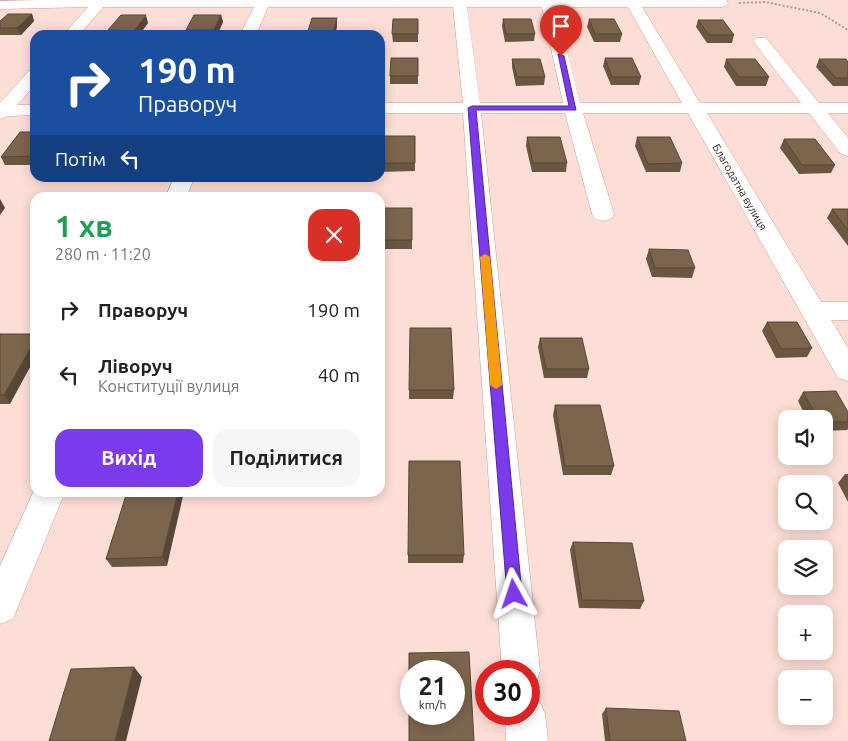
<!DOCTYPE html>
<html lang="uk">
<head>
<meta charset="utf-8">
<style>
  :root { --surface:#fff; --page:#f6f6f6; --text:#222; --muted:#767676; --accent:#7c3aed }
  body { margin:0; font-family:Ubuntu,sans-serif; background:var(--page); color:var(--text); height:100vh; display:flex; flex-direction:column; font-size:19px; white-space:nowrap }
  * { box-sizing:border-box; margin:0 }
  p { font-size:16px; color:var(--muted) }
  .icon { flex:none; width:28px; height:28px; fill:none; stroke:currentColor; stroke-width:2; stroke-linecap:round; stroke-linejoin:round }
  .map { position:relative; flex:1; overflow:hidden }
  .details { position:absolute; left:30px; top:192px; width:355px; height:305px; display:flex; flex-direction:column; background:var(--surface); border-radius:15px; box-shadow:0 2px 12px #0003 }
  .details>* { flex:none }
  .banner { position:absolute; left:30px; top:30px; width:355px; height:152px; border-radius:15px; box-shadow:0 2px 12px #0003; background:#1a4fa0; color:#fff; overflow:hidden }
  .fabs { position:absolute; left:778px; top:410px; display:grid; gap:10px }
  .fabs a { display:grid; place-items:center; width:55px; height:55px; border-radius:10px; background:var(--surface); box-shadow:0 2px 12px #0003; font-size:25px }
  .speed { position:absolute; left:400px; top:660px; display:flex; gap:10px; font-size:25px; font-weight:700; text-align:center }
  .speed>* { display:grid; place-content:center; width:65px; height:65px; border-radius:50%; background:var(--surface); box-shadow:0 2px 12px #0003; line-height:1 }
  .speed small { font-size:12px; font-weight:400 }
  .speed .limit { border:8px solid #d22; background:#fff; color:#111 }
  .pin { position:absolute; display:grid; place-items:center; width:42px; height:42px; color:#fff; margin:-51px -21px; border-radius:50% 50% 50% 0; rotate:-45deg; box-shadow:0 0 5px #0007 }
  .pin .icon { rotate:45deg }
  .me { position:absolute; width:55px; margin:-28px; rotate:355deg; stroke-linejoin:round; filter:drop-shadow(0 0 4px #0008) }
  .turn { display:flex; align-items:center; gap:18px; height:105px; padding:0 25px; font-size:22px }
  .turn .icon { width:65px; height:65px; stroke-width:2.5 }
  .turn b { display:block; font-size:35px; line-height:42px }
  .then { display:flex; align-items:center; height:48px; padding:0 25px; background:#0003; gap:10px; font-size:19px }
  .round { display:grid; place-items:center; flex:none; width:52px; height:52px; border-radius:15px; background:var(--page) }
  .summary { display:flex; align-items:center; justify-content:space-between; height:85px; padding:0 25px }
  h1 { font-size:30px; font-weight:700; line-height:38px; color:#1e9e55 }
  .cta { display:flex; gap:10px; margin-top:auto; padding:10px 25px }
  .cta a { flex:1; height:58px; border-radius:15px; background:var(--accent); color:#fff; font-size:20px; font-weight:700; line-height:58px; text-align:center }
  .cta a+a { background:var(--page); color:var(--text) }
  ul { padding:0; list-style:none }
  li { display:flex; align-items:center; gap:15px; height:65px; padding:0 25px }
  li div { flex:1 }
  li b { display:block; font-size:19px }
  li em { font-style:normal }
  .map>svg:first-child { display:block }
</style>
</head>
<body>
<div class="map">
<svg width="848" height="741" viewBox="0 0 848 741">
  <rect width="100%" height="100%" fill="#fdded6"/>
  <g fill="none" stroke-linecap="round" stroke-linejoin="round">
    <!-- minor casing -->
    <g stroke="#c6a198" stroke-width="1">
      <path id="minor" d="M41 0H726L728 3 726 6 721 7H642L700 103H801L753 41 756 38H766L819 103H848V113H828L848 138V156L841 154 809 113H707L821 302H848V320H831L848 348V381L838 378 688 113H583L614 214 611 219 603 221 595 219 592 214 565 113H481L540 671 535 685 529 687V671H502L463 113H380V103H463L453 7H268L256 35H240L254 7H103L79 35H63L88 7 0 9V1ZM467 7H542L563 103H480ZM556 7H628L682 103H580Z
        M35 70V85L17 105H35V115L8 116 0 119V103L29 71Z
        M174 178H194L186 198H165Z
        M35 488V492H65L13 619 0 624V566Z
        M529 695 539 700 545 714 548 741H506L505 714H529Z"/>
    </g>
    <!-- path -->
    <path stroke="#b19993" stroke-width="2" stroke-dasharray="2 2" stroke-linecap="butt" d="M739 3 765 2 820 13 848 30"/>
    <!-- minor -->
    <use href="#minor" fill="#fff" fill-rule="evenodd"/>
  </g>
  <!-- wall -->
  <path fill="#6a5742" d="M32 14 34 21 21 35H0V21Z
    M221 15 223 22 217 35H187L186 30Z
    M418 19V42H393L392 34Z
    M503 19 535 34 534 41 505 42 502 26Z
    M589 19 622 34 620 42H594L587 27Z
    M698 20 734 35 732 43H707L696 27Z
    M148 23 139 35H110L108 30Z
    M337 26 335 35H307V34Z
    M418 58V84H390V76Z
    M605 58 641 77 639 85H611L603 66Z
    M512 59 545 77 544 85 516 86 512 67Z
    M726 59 769 77 766 86H736L724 67Z
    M819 59 848 62V86H833L816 67Z
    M35 132V165H5L1 157Z
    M415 136V171L381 172 380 163Z
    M527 137 567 163 566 172H532L526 146Z
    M637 137 682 163 680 172H646L635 146Z
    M784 139 835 165 831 173 799 174 780 148Z
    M380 208H412V249H380Z
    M832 209H848V246L827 218Z
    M649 249 695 268 692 278 652 277 646 259Z
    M767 322 812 348 807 357 776 358 762 331Z
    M0 334 10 404H0Z
    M540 338 589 369 587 378H544L538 347Z
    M409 390H454L453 399H409Z
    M803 392 848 412V429L847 430 824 431V419H807L798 401Z
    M555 405 614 466 611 475H563L553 415Z
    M845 474H848V502L838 483Z
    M127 492 167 566 112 567 106 559Z
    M573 542 644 601 640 609 579 608 570 550Z
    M408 555H464L463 563H408Z
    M606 708 686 741H605L602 714Z"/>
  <!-- shaded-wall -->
  <path fill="#564736" d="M32 14 34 21 21 35 17 28Z
    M146 15 148 23 139 35H135L134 31Z
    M221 15 223 22 217 35H215L214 30Z
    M337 18V26L335 35H333Z
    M0 199 5 208 0 215Z
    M35 340V358L10 404 4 395Z
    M178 492H184L167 566 162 557Z
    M134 667 142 677 126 741H115Z"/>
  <!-- building -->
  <path fill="#7b654d" stroke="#564736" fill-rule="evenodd" d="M8 14H32L17 28H0V21Z
    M121 15H146L134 31 108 30Z
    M194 15H221L214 30H186Z
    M312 18H337L333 34H307Z
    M393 19H418V34H392Z
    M503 19H531L535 34H506Z
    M589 19H614L622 34H595Z
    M698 20H723L734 35H709Z
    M391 58H418V76H390Z
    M605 58H632L641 77H612Z
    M512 59H540L545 77H517Z
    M726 59H755L769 77H739Z
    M819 59H846L848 62V78H836Z
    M20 132H35V156L1 157Z
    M382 136H415V163H380Z
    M527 137H560L567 163H533Z
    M637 137H670L682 163 648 164Z
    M784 139H815L835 165H802Z
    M380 208H412V240H380Z
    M832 209H848V230Z
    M649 249 688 250 695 268H655Z
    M767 322H797L812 348 781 349Z
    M410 328H451L454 390H409Z
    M0 334H35V340L4 395H0Z
    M540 338H582L589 369H546Z
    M836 391 848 412V422H824V419H818L803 392Z
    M555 405H600L614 466H565Z
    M409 461H460L464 555H408Z
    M127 492H178L162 557 106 559Z
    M573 542 632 543 644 601 582 600Z
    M469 652 474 741H409V653ZM411 671H454V714H411Z
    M134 667 115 741H49L71 669Z
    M606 708 679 711 686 741H610Z"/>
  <!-- route -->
  <path fill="#7c3aed" stroke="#51269a" d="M558 54 564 56 576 110H476L522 594 519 598 514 601 509 598 507 594 468 108 472 106H569Z"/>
  <!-- slow -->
  <path fill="#f59e0b" d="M485 254 490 257 502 385 496 389 490 385 480 257Z"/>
  <g text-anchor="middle" stroke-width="5" stroke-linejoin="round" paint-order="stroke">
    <!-- far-street labels -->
    <g font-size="11" fill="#30221f" stroke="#fff">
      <text transform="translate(740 187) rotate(60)" y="4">Благодатна вулиця</text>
    </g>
  </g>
</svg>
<div class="fabs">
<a><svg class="icon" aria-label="sound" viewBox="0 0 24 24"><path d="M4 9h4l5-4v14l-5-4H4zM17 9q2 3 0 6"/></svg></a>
<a><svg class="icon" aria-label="search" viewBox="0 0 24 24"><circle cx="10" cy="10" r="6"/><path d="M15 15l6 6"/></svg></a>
<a><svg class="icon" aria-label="layers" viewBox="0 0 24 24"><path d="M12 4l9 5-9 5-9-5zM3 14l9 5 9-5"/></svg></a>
<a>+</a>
<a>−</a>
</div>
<div class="speed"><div>21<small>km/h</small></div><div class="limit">30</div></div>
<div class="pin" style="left:561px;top:56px;background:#d93025"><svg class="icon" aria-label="arrive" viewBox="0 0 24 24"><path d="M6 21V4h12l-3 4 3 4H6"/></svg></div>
<svg class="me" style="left:514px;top:594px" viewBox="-20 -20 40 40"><path d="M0-17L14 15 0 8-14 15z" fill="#7c3aed" stroke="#fff" stroke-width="4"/></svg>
<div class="banner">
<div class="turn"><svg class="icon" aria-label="right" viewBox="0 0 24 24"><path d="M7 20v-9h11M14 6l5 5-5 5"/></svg><div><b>190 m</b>Праворуч</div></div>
<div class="then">Потім<svg class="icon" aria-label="left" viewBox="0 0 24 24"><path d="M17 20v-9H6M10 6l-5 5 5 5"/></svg></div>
</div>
<section class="details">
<div class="summary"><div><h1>1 хв</h1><p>280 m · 11:20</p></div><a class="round" style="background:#d93025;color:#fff"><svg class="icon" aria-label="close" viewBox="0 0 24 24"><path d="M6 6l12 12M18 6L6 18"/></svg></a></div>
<ul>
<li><svg class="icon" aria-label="right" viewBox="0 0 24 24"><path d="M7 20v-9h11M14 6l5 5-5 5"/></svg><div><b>Праворуч</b></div><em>190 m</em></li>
<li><svg class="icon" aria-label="left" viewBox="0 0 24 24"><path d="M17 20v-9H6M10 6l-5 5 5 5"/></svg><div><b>Ліворуч</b><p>Конституції вулиця</p></div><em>40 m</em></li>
</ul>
<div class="cta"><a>Вихід</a><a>Поділитися</a></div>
</section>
</div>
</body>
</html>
